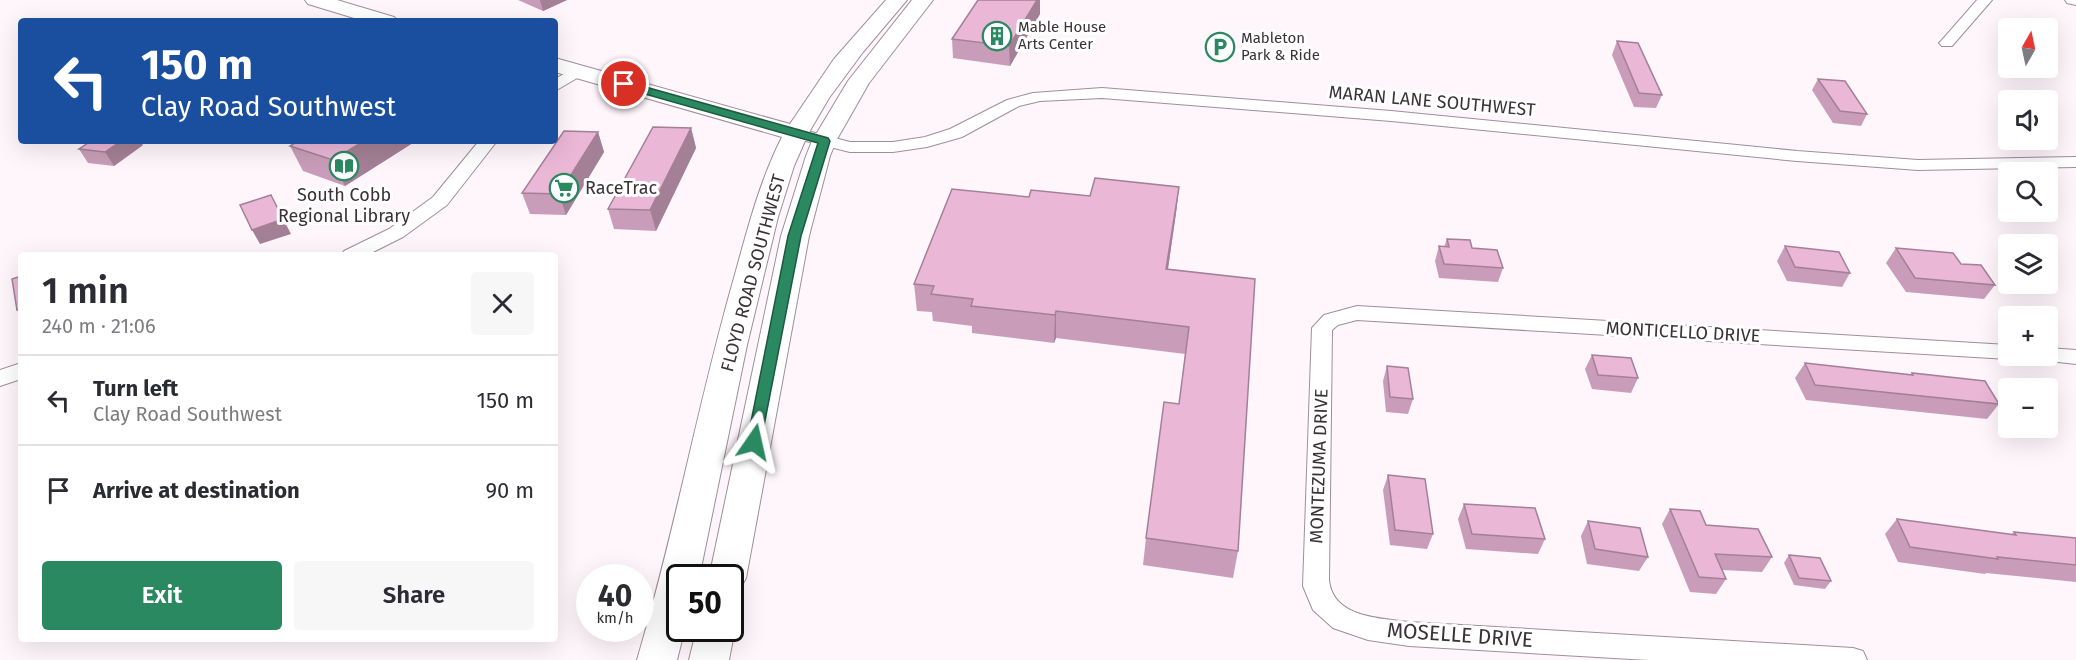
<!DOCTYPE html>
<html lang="en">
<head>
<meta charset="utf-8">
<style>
  :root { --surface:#fff; --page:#f7f7f7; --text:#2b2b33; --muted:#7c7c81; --line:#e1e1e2; --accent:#2b8961 }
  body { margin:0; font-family:"Fira Sans",sans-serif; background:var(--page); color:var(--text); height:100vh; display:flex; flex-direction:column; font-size:22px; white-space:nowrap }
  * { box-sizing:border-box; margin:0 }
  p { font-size:20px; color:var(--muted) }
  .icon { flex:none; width:33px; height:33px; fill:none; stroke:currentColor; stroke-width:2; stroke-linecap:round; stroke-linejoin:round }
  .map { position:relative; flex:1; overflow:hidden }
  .sheet { position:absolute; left:18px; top:252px; width:540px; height:390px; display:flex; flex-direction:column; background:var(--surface); border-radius:6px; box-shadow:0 6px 24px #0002 }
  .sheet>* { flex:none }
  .guide { position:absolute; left:18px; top:18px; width:540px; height:126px; border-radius:6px; box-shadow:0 6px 24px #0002; background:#1a4fa0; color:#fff; overflow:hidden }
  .needle { width:39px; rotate:9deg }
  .buttons { position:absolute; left:1998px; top:18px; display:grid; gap:12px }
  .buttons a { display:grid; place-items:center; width:60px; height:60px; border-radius:6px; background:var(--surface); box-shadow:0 6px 24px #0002; font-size:30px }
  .speed { position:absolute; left:576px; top:564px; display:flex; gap:12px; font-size:30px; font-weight:700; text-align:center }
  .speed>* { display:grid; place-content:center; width:78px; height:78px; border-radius:50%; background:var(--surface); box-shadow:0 6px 24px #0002; line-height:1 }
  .speed small { font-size:15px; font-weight:400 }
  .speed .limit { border:3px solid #111; border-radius:9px; background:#fff; color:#111 }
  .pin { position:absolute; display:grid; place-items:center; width:51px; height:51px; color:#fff; margin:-26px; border:3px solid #fff; border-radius:50%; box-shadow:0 2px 6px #0007 }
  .me { position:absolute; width:66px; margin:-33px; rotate:11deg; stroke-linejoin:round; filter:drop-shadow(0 0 4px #0008) }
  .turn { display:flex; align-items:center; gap:21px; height:126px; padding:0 24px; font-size:27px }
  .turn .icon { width:78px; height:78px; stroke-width:2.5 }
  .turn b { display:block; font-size:42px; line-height:51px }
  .round { display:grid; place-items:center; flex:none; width:63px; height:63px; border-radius:6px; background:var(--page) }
  .head { display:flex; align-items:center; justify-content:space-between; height:102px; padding:0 24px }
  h1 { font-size:36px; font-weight:600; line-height:45px }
  .cta { display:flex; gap:12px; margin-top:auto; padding:12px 24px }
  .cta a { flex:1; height:69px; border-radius:6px; background:var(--accent); color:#fff; font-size:24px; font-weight:600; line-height:69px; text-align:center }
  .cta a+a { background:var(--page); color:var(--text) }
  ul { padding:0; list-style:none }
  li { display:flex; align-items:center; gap:18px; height:90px; padding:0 24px; border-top:2px solid var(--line) }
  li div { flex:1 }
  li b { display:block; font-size:22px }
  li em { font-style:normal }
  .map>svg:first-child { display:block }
</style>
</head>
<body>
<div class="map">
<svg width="2076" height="660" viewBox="0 0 2076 660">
  <rect width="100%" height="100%" fill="#fef6fb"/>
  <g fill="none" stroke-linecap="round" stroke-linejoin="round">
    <!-- street casing -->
    <g stroke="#9f8e99" stroke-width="2">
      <path id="street" d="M1977 0H1992L1952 46H1942L1939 43 1942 40Z
        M2065 0H2076V5L2067 3Z
        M578 66 584 68 586 71 584 74 555 91V79Z
        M1102 88 1391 111 1797 151 1918 160 2076 157V167L1918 170 1797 161 1391 121 1102 98 1040 101 1019 106 962 137 927 147 893 152H850L790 137 787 133 790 129 796 128 850 142H893L925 137 950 129 1007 100 1033 93Z
        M479 141H497L447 205 403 237 367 255H341L344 251 389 229 433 197Z
        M1357 306 2008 345V356H2017L2008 359 1357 320 1338 325 1332 330 1329 580C1333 618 1380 618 1409 622L1853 648 1863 651 1867 660H1648L1409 646 1368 640 1333 628 1313 610 1303 586 1312 328 1324 315Z
        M2048 348 2076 350V364L2040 360 2038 356H2048Z
        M21 363V379L0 386V370Z"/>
    </g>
    <!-- secondary casing -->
    <g stroke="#9f8e99" stroke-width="2">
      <path id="secondary" d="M305 0H337L394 17 398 21H364L308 4Z
        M886 0H907L863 52 829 98 808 134 794 166 778 217 747 345 699 578H680V628H685L677 660H637C673 539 696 414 730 292 745 240 757 186 782 137L555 72V58L790 124 834 59Z
        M912 0H933L869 83 836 141 830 156 809 236 746 578 740 589 730 592V578H709L781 236 806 156 812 141 848 81Z
        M730 618 735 628 729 660H689L697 628H730Z"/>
    </g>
    <!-- street -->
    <use href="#street" fill="#fff" fill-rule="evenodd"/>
    <!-- secondary -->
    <use href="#secondary" fill="#fff" fill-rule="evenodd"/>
  </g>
  <!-- wall -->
  <path fill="#c99db9" d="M518 0H567L543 11Z
    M978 0H1040V14L1010 66 953 58 952 39Z
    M1617 41 1662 95 1656 108 1634 107 1612 55Z
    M1818 79 1867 114 1861 126 1833 123 1812 90Z
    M691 128 696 148 656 231 614 229 608 209Z
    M598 132 604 152 566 215 530 214 522 193Z
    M416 141 345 186 303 171 290 146Z
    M143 145 114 166 88 163 79 149Z
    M1179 187 1176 213 1168 269 1255 279 1238 551 1233 578 1143 565 1146 538 1179 404 1185 354 1056 338 1054 343 972 333V326L933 321 932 312 917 311 914 284 1029 197 1090 196Z
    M1447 239 1472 248 1503 268 1498 282 1439 278 1435 261 1439 246 1444 247Z
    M1785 246 1850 273 1842 287 1787 281 1777 261Z
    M1896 248 1961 264 1995 285 1984 299 1906 292 1886 263Z
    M1592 355 1638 378 1631 393 1592 389 1585 369Z
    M1805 363 1911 375 1912 373 1999 404 1987 419 1806 400 1795 378Z
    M1387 366 1413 399 1408 414 1386 412 1383 381Z
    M1388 475 1433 534 1427 549 1390 545 1383 490Z
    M1464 504 1545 539 1538 554 1466 549 1458 519Z
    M1670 509 1706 525 1772 557 1762 572 1722 570 1726 579 1716 594 1690 592 1662 524Z
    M1897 519 2011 535 2014 532 2076 538V582L1986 573 1985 574 1898 562 1885 534Z
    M1588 521 1648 557 1639 571 1587 564 1581 536Z
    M1789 555 1831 581 1825 589 1794 585 1784 563Z"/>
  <!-- shaded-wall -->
  <path fill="#a48096" d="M540 0H567L543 11Z
    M1037 0H1040V14L1010 66 1009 46Z
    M691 128 696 148 656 231 650 210Z
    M598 132 604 152 566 215 559 194Z
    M121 141H140L143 145 114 166 105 152Z
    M364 141H416L345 186 333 160Z
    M1179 187 1176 213 1164 296 1166 269Z
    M271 195 291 234 260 244 252 230Z
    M21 309V315L17 310Z
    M1056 311V338L1054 343 1055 315Z"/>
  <!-- building -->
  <path fill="#eab7d7" stroke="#a48096" stroke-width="1.5" d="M978 0H1037L1009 46 952 39Z
    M1617 41 1638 43 1662 95 1639 93Z
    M1818 79 1845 81 1867 114 1840 111Z
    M653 127 691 128 650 210 608 209Z
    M564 131 598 132 559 194 522 193Z
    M91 141H121L105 152 79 149Z
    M298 141H364L333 160 290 146Z
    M1095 178 1179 187 1166 269 1255 279 1238 551 1146 538 1164 402 1179 404 1189 327 1056 311 1055 315 971 306 973 299 931 294 934 286 914 284 952 189 1029 197 1031 190 1090 196Z
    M271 195 283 219 252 230 240 205Z
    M1447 239 1470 240 1472 248 1497 250 1503 268 1444 264 1439 246 1449 247Z
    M1785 246 1839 252 1850 273 1795 267Z
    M1896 248 1953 253 1961 264 1981 265 1995 285 1915 278Z
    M21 276V309L17 310 12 279Z
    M1592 355 1631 358 1638 378 1598 375Z
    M1805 363 1913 375 1912 373 1985 381 1999 404 1815 385Z
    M1387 366 1408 368 1413 399 1390 397Z
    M1388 475 1425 479 1433 534 1395 530Z
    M1464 504 1535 508 1545 539 1472 534Z
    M1670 509 1700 511 1706 525 1758 529 1772 557 1715 554 1726 579 1699 577Z
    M1897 519 2016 535 2014 532 2076 538V565L1997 557 1998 559 1910 547Z
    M1588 521 1640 528 1648 557 1595 549Z
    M1789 555 1820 558 1831 581 1799 578Z"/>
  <!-- route -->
  <path fill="#2b8961" stroke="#1c593f" stroke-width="1.5" d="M624 81 828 138 830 141 801 236 760 446H749L747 442 788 236 818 143 620 87V82Z"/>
  <!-- icons -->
  <defs>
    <g id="building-ring" transform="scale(1.5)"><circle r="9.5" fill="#fff" stroke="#2b8961" stroke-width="1.5"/><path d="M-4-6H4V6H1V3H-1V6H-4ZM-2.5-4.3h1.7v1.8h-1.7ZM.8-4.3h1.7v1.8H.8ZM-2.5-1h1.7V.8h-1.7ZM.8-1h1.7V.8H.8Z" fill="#2b8961"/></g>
    <g id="parking-ring" transform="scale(1.5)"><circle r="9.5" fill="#fff" stroke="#2b8961" stroke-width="1.5"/><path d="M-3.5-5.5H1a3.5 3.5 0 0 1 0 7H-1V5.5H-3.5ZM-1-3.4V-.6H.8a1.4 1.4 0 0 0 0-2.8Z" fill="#2b8961"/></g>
    <g id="library-ring" transform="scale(1.5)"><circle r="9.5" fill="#fff" stroke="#2b8961" stroke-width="1.5"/><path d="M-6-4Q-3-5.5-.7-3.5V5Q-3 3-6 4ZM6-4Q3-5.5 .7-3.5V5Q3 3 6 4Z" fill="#2b8961"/></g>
    <g id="supermarket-ring" transform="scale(1.5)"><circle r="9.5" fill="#fff" stroke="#2b8961" stroke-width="1.5"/><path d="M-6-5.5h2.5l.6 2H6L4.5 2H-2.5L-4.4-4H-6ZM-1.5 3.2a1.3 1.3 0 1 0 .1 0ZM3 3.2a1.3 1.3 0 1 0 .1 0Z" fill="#2b8961"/></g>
  </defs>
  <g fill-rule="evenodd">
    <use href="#building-ring" x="997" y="36"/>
    <use href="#parking-ring" x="1220" y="47"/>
    <use href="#library-ring" x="344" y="166"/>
    <use href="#supermarket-ring" x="564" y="188"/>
  </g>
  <g text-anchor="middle" stroke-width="6" stroke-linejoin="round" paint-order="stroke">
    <!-- far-poi labels -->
    <g font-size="15" fill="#3a3237" stroke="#fff" text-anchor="start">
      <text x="1018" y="32">Mable House<tspan x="1018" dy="17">Arts Center</tspan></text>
      <text x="1241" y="43">Mableton<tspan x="1241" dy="17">Park &amp; Ride</tspan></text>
    </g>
    <!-- street labels -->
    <g font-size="18" fill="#3a3237" stroke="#fff">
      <text transform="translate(1432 101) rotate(5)" y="6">MARAN LANE SOUTHWEST</text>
      <text transform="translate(753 273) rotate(-75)" y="6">FLOYD ROAD SOUTHWEST</text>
      <text transform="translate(1683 332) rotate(3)" y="6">MONTICELLO DRIVE</text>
      <text transform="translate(1319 466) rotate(-88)" y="6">MONTEZUMA DRIVE</text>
    </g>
    <!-- poi labels -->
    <g font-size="18" fill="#3a3237" stroke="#fff" text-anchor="start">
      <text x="585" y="194">RaceTrac</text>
      <text x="344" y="201" text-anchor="middle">South Cobb<tspan x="344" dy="21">Regional Library</tspan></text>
    </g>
    <!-- near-street labels -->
    <g font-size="21" fill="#3a3237" stroke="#fff">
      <text transform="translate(1460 635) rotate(4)" y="7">MOSELLE DRIVE</text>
    </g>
  </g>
</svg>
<div class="buttons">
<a><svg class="needle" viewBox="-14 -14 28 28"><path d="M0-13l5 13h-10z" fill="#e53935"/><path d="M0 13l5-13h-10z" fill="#7c7c81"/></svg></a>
<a><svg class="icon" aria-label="sound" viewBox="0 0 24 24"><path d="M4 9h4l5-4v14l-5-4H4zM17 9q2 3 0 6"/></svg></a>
<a><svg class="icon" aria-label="search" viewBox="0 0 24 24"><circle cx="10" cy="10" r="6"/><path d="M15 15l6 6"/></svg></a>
<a><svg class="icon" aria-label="layers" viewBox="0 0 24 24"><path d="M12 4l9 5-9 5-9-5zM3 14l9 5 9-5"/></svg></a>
<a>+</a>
<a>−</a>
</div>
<div class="speed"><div>40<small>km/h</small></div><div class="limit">50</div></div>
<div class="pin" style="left:624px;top:84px;background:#d93025"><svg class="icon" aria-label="arrive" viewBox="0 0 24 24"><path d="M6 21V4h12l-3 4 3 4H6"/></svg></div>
<svg class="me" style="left:754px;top:442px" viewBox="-20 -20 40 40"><path d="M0-17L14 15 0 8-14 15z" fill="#2b8961" stroke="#fff" stroke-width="4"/></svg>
<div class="guide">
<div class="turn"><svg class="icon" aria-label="left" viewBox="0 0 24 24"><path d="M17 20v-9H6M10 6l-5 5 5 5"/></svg><div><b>150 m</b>Clay Road Southwest</div></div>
</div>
<section class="sheet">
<div class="head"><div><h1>1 min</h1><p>240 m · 21:06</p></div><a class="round"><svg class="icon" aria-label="close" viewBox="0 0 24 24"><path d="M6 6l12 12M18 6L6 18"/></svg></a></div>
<ul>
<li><svg class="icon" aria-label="left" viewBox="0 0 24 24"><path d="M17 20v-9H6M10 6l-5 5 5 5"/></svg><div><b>Turn left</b><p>Clay Road Southwest</p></div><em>150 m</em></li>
<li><svg class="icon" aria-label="arrive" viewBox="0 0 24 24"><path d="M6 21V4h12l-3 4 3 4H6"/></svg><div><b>Arrive at destination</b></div><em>90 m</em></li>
</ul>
<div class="cta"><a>Exit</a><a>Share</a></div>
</section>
</div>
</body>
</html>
